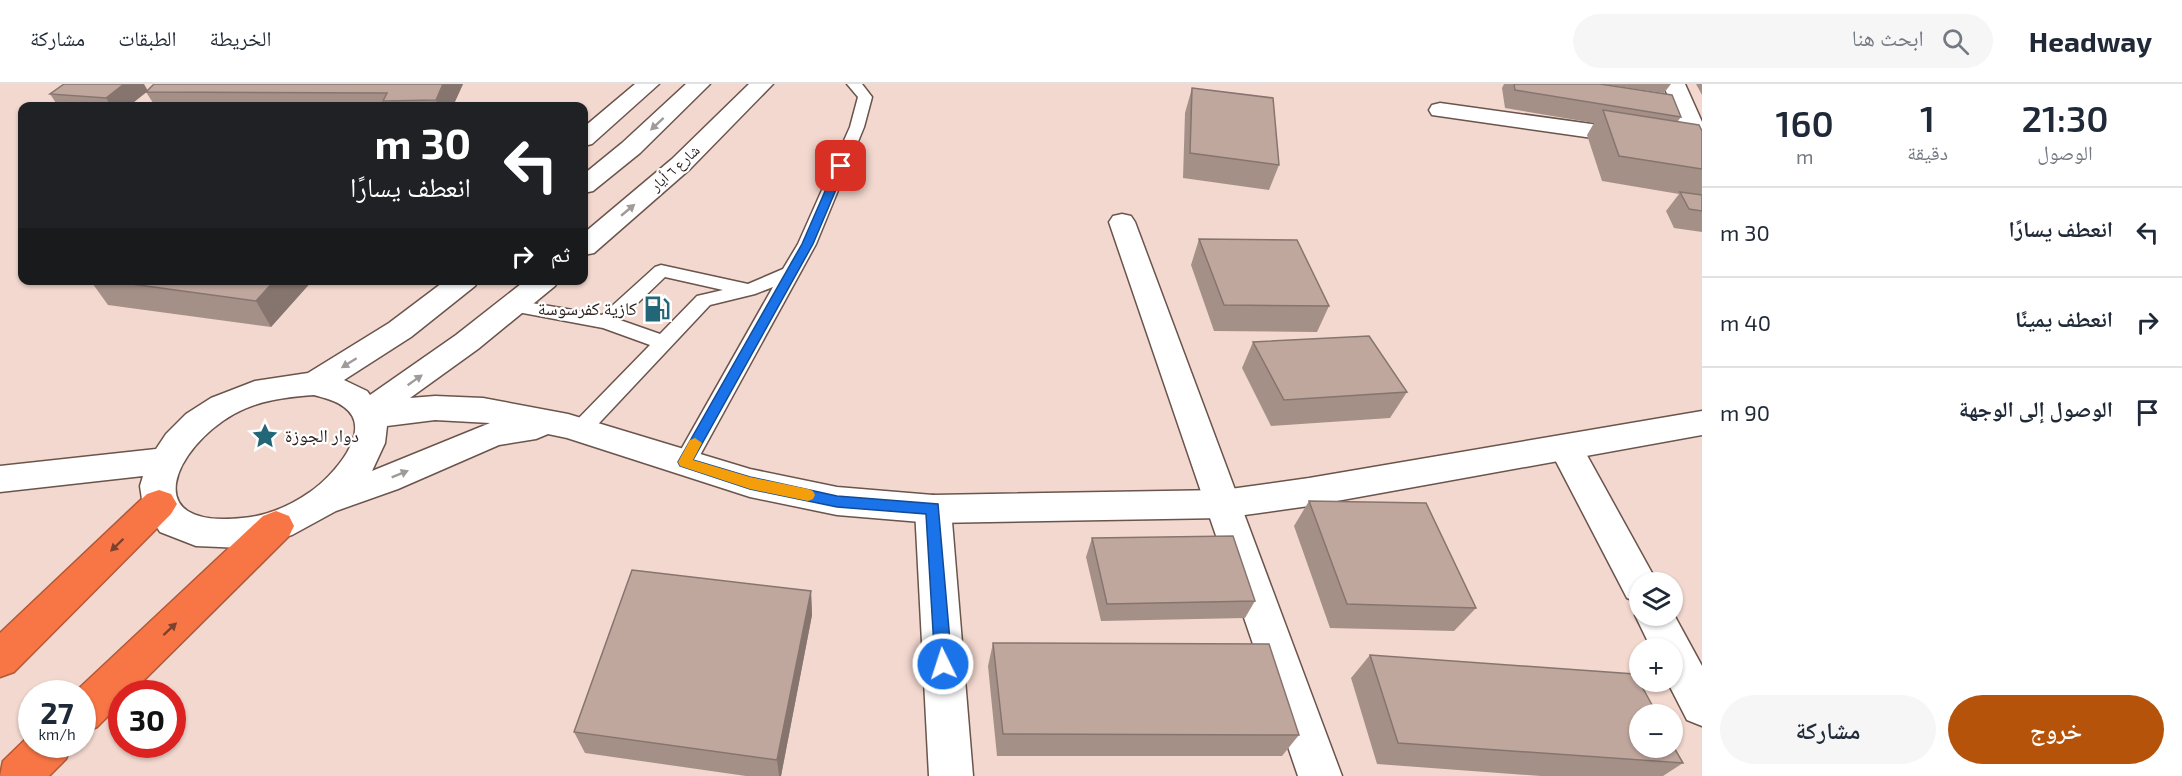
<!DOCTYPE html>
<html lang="ar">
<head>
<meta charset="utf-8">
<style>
  :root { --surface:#fff; --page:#f6f6f7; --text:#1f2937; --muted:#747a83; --line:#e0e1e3; --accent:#b45309 }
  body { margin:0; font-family:"Exo 2","Noto Naskh Arabic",sans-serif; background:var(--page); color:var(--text); direction:rtl; height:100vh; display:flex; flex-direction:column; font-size:22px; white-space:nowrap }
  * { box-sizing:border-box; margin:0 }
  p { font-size:20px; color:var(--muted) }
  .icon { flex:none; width:33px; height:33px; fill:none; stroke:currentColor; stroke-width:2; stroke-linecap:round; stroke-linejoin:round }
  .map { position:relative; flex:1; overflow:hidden; direction:ltr }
  .drawer { display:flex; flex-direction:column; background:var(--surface); width:480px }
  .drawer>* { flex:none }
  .top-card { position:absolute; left:18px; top:18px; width:570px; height:183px; border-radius:12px; box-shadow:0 2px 4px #0004; direction:rtl; background:#202124; color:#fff; overflow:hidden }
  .buttons { position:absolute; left:1629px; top:488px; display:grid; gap:12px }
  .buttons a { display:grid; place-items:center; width:54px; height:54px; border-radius:50%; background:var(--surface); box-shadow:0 2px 4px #0004; font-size:30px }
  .speed { position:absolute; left:18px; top:596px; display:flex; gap:12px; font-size:30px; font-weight:700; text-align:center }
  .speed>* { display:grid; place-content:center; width:78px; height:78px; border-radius:50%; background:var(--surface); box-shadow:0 2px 4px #0004; line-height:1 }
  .speed small { font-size:15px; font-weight:400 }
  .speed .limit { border:9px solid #d22; background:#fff; color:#111 }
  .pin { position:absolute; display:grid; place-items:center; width:51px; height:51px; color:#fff; margin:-26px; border-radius:12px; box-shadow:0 3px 9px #0006 }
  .me { position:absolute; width:66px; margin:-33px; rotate:356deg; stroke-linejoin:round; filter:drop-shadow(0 0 4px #0008) }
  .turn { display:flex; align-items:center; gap:21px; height:126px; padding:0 18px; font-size:27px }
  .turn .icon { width:78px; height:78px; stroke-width:2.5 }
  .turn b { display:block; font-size:42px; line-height:51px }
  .then { display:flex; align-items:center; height:57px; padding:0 18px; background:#0003; gap:12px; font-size:22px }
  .eta { display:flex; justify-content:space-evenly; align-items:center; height:102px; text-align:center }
  .eta b { font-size:36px; font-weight:600; line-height:42px }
  .action { display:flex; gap:12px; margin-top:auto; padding:12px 18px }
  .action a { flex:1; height:69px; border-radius:36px; background:var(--accent); color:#fff; font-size:24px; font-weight:600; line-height:69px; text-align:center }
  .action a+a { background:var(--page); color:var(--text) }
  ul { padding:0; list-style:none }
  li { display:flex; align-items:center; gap:18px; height:90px; padding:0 18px; border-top:2px solid var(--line) }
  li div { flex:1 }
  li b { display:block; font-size:22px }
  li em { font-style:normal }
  header { display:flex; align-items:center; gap:36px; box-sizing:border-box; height:84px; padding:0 30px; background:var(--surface); border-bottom:2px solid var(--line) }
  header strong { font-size:28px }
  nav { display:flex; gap:33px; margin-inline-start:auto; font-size:21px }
  .search { width:420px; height:54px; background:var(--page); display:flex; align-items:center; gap:15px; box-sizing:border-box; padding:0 21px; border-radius:33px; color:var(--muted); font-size:22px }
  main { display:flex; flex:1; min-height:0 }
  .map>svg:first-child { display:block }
</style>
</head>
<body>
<header>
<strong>Headway</strong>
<div class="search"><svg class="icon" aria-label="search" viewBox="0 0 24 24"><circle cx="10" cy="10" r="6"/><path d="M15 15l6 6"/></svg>ابحث هنا</div>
<nav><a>الخريطة</a><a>الطبقات</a><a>مشاركة</a></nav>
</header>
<main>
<section class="drawer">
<div class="eta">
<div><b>21:30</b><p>الوصول</p></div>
<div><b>1</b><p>دقيقة</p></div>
<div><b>160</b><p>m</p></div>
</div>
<ul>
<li><svg class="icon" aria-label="left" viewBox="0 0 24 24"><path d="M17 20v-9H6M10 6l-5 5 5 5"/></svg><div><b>انعطف يسارًا</b></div><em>30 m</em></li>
<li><svg class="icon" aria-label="right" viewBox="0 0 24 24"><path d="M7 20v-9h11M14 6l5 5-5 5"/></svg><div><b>انعطف يمينًا</b></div><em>40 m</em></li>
<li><svg class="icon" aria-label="arrive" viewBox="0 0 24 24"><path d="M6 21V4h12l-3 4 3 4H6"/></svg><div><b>الوصول إلى الوجهة</b></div><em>90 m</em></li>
</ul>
<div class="action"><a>خروج</a><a>مشاركة</a></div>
</section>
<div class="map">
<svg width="1702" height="692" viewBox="0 0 1702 692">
  <rect width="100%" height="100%" fill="#f3d8cf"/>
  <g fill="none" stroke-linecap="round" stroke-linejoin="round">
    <!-- lane casing -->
    <g stroke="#6a544c" stroke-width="3">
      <path id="lane" d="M847 0H862L872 13 864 43 816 160 693 384 685 386 677 384 674 378 773 203 755 210 710 221 587 352 580 354 573 352 570 346 573 340 650 261 603 244 507 226 505 222 507 218 514 216 602 231 655 183 661 181 748 200 783 185 798 160 850 43 858 13ZM665 193 723 206 697 212 660 250 620 236Z"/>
    </g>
    <!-- street casing -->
    <g stroke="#6a544c" stroke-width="3">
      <path id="street" d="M635 0H659L592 60 584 62V43Z
        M1663 0H1685L1702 38V72L1693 70 1690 65Z
        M1440 19 1635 46 1643 48 1647 53 1643 58 1635 60 1432 31 1429 26 1432 21Z
        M1122 130 1131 132 1135 138 1342 692H1298L1109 138 1113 132Z
        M1566 351 1578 355 1657 498H1640V519L1627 514 1549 364 1554 355Z
        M933 411 946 415 951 425 973 692H929L915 425 920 415Z
        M1640 521V531H1672V527L1702 582V642L1687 636 1667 597H1672V564H1651L1635 531Z"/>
    </g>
    <!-- secondary casing -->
    <g stroke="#6a544c" stroke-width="3">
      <path id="secondary" d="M686 0H710L640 69 593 107 584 109V90L622 59Z
        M749 0H773L690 85 594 169 584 171V149L672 75Z
        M446 196H479L475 202 411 253 344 296 367 307 370 311 456 251 526 196H559L555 202 478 265 410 314 435 312 483 314 568 330 750 385 837 403 933 411 1223 406 1309 394 1702 327V351L1309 422 1223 434 933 439 837 431 750 413 567 354 548 350 536 355 499 361 398 405 336 427 292 451 243 464 196 462 160 448 143 422 140 402 143 392 0 408V382L156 365 166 350 186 330 211 314 255 297 308 289 389 239ZM314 311C324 314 335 316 344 323 376 346 331 394 310 408 290 422 267 432 242 434 137 445 174 364 234 330 259 316 287 313 314 311ZM435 336 490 339 372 387 385 359 387 342Z"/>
    </g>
    <!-- highway casing -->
    <g stroke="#b05838" stroke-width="3">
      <path id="highway" d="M159 406 171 410 177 420 171 430 14 588 0 593V549L147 410Z
        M276 427 289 432 294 442 289 452 131 609H122V618L97 643 82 649V609H74L263 432Z
        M32 649V660H72L66 675 49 692H0L3 677Z"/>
    </g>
    <!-- lane -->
    <use href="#lane" fill="#fff" fill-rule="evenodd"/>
    <!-- street -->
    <use href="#street" fill="#fff" fill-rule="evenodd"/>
    <!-- secondary -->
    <use href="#secondary" fill="#fff" fill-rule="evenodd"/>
    <!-- highway -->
    <use href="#highway" fill="#f87646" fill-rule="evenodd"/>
  </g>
  <!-- wall -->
  <path fill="#a59088" d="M463 0 453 22H155L146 8 129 22H58L50 10Z
    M1504 0H1600L1681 33 1677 38 1702 47V148L1674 144 1666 127 1679 110 1602 97 1587 51 1594 39 1505 24 1502 4Z
    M1602 0H1671L1664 9Z
    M1696 0H1702V11Z
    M1192 4 1279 81 1269 106 1183 94 1185 29Z
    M1199 155 1329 222 1317 248 1214 247 1191 181Z
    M90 196H313L271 243 108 221Z
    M1253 258 1407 308 1390 334 1271 342 1242 284Z
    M1309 417 1476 524 1454 547 1330 544 1294 442Z
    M1092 454 1255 517 1245 534 1101 537 1086 473Z
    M811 507 812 531 781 692H746L585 669 574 648Z
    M993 559 1299 651 1282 672H997L988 582Z
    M1370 571 1683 679 1663 692H1541L1377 680 1351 594Z"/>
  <!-- shaded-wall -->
  <path fill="#86756f" d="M124 0H144L148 7 129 22H111L106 14Z
    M443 0H463L453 22H438L436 16Z
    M275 196H313L271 243 256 217Z
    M811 507 812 531 781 692H779L777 676Z"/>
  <!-- building -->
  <path fill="#c0a79e" stroke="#86756f" stroke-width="1.5" d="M64 0H124L106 14 50 10Z
    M154 0H443L436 16 383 17 387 9 146 8Z
    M1514 0H1600L1672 11 1681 33 1515 6Z
    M1192 4 1273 14 1279 81 1190 69Z
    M1603 26 1699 41 1702 47V85L1619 72Z
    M1680 108 1702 111V127L1689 125Z
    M1199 155 1297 156 1329 222 1224 221Z
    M102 196H275L256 217Z
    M1369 252 1407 308 1284 316 1253 258Z
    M1309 417 1426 419 1476 524 1347 520Z
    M1233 452 1255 517 1107 520 1092 454Z
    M632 486 811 507 777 676 574 648Z
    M993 559 1269 560 1299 651 1003 650Z
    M1370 571 1635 590 1657 630H1640V663H1672V660L1683 679 1398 659Z"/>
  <!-- one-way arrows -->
  <defs><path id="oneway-solid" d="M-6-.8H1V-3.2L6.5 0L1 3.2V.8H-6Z" transform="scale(1.5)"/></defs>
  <g fill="#9f9b99">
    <use href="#oneway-solid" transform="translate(657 40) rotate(137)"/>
    <use href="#oneway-solid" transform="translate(628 126) rotate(-40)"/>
    <use href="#oneway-solid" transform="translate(349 279) rotate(148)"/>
    <use href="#oneway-solid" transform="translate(415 296) rotate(-35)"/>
    <use href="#oneway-solid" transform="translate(400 390) rotate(-22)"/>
  </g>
  <g fill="#7c422d">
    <use href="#oneway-solid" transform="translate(117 461) rotate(136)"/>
    <use href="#oneway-solid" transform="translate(170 545) rotate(-43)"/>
  </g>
  <!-- route -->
  <path fill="#1a73e8" stroke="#114b97" stroke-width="1.5" d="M841 79 846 82 813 160 693 376 750 393 837 412 938 420 952 580 949 586 943 588 937 586 935 580 926 430 837 423 750 405 680 382 678 378 802 160 836 82Z"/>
  <!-- slow -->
  <path fill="#f59e0b" d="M695 354 702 359 693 376 750 393 808 405 813 407 815 411 813 415 808 417 750 405 680 382 678 378 690 356Z"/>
  <!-- icons -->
  <defs>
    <g id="fuel-bare" transform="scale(2.07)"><path d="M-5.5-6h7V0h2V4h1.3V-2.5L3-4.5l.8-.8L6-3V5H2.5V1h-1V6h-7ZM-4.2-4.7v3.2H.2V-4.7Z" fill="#236678" stroke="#fff" stroke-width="2.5" paint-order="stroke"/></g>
    <g id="sight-bare" transform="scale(2.07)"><path d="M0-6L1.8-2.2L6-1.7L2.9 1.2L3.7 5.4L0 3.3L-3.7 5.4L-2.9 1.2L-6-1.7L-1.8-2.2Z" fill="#236678" stroke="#fff" stroke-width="2.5" paint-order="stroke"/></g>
  </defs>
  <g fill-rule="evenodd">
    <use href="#fuel-bare" x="657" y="225"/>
    <use href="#sight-bare" x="265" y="352"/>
  </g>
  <g text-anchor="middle" stroke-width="4.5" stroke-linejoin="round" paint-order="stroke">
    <!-- far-street labels -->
    <g font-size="15" fill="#2a201d" stroke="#fff">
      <text transform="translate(675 84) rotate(-42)" y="5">شارع ٦ أيار</text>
    </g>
    <!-- poi labels -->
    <g font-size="18" fill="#2a201d" stroke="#fff" text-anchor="end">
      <text x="637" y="231">كازية كفرسوسة</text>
      <text x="285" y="358" text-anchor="start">دوار الجوزة</text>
    </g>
  </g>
</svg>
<div class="buttons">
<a><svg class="icon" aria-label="layers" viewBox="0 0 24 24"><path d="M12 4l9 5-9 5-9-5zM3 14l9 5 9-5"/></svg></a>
<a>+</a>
<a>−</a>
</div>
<div class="speed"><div>27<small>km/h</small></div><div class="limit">30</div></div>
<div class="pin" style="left:841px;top:82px;background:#d93025"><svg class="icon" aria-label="arrive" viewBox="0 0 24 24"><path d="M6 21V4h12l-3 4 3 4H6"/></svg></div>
<svg class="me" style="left:943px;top:580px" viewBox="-20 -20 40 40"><circle r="17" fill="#1a73e8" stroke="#fff" stroke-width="3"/><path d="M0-11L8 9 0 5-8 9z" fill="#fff"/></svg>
<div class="top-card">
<div class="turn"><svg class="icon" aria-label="left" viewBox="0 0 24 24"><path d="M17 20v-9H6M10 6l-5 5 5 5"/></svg><div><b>30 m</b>انعطف يسارًا</div></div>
<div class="then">ثم<svg class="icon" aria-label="right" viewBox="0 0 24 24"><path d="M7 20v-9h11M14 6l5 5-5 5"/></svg></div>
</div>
</div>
</main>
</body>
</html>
